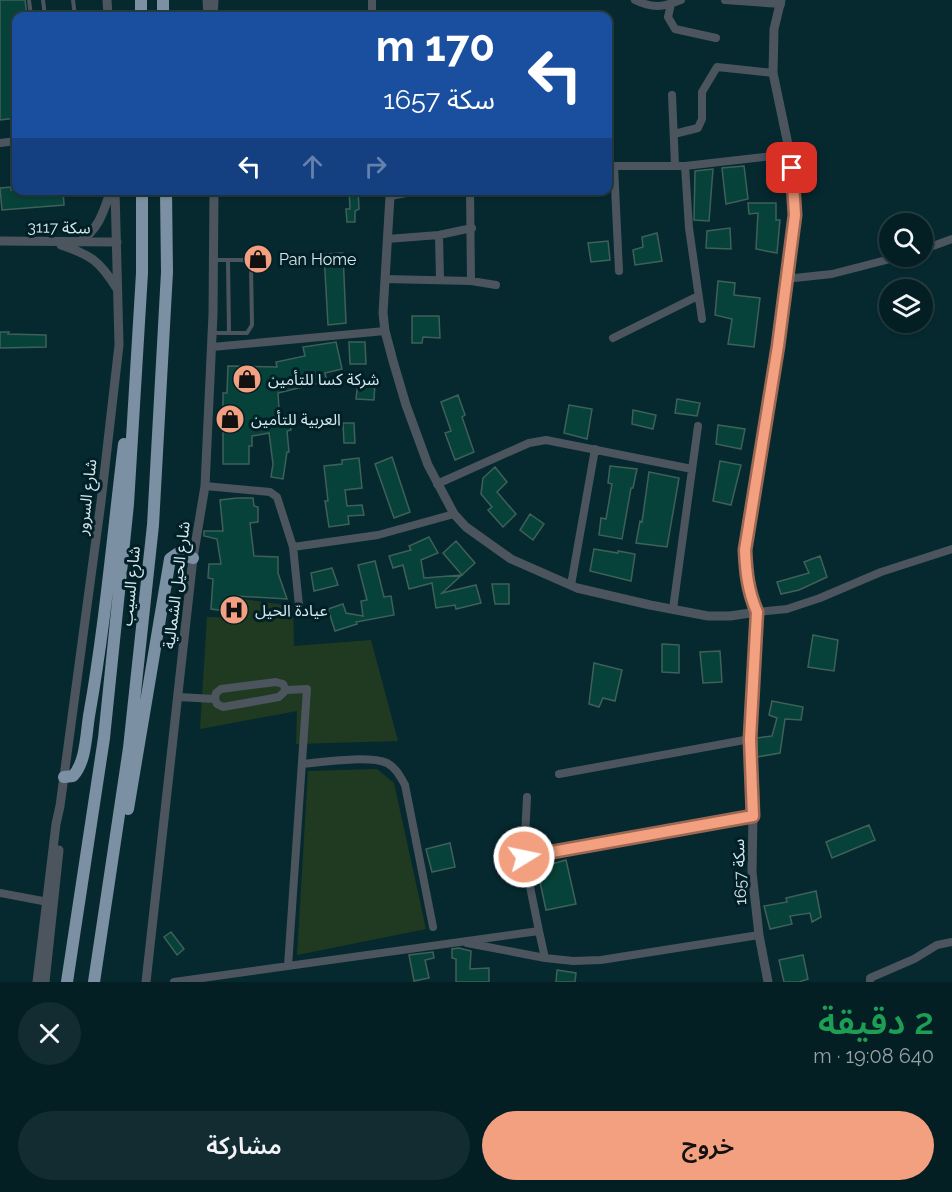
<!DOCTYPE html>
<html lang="ar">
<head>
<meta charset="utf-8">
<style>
  :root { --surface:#041f24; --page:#122c31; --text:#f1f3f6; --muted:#97a2a6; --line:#253d41; --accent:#f2a07f }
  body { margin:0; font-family:Raleway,"Noto Sans Arabic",sans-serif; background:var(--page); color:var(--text); direction:rtl; height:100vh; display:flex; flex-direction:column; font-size:22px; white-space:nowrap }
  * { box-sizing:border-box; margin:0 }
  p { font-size:20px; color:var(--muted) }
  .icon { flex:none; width:33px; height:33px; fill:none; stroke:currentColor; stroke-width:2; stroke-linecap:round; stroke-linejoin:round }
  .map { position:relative; height:982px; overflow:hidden; direction:ltr }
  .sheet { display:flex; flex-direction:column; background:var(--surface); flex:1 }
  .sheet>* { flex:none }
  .hud { position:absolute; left:12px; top:12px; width:600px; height:183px; border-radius:12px; box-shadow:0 2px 4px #0004,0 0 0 2px var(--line); direction:rtl; background:#1a4fa0; color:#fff; overflow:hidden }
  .tools { position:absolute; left:879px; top:213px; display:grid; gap:12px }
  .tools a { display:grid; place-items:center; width:54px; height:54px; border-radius:50%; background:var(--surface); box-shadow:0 2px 4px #0004,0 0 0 2px var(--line); font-size:30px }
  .pin { position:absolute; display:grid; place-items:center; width:51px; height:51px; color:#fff; margin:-26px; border-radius:12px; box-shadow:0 3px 9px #0006 }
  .me { position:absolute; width:66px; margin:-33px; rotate:80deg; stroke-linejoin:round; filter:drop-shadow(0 0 4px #0008) }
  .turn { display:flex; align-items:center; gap:21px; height:126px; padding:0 18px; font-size:27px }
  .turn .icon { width:78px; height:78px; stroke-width:2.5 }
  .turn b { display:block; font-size:42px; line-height:51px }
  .lanes { display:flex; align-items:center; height:57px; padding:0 18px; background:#0003; justify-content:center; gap:30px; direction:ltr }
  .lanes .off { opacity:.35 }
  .round { display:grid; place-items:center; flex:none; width:63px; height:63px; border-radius:32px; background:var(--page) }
  .summary { display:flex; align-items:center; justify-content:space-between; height:102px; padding:0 18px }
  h1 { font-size:36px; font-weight:600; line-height:45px; color:#1e9e55 }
  .button { display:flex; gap:12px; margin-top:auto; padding:12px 18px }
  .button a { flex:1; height:69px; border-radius:36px; background:var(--accent); color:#111; font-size:24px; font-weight:600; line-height:69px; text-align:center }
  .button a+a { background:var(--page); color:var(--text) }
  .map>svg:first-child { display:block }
</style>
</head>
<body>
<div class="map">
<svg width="952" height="982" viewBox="0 0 952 982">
  <rect width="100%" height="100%" fill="#062930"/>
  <!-- green -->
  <path fill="#203a21" d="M242 599 293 606 294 646 371 640 398 741 296 744 297 711 200 729 207 617 236 618Z
    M377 769 394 783 426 929 297 955 308 771Z"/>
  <!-- building -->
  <path fill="#064239" stroke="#3f6059" stroke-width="1.5" d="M0 0H25L27 16H16V118L0 120Z
    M744 166 748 199 726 204 722 168Z
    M713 169 709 221 694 220 695 171Z
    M11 187V190H63L64 205 2 210 0 188Z
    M349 190H358L359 209 355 211V222H347L346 209H350Z
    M748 203H776V220H780L777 253 756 249 758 213 749 214Z
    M730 228 731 249 706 248 707 231Z
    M657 233 662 261 635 265 633 250 643 247 642 237Z
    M608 241 610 260 591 262 588 243Z
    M343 253 346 323 328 325 324 254Z
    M718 281 735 283 734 295 760 298 754 347 728 344 732 319 715 315Z
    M412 316H439L440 338 423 337 422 343H412Z
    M0 332H9L8 334 46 335V347L0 348Z
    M336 342 342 369 325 373 327 381 278 393 280 424 290 423 291 430 287 431 289 452H287L283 479 271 477 273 464 269 433 252 436V446H249V464H223V393H227L228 366 277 367 276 362 305 356 303 347Z
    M349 342H365L366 364H350Z
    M358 381 375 382 374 400 356 399Z
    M458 395 465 415 462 417 474 452 455 460 445 433 451 431 441 402Z
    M677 399 700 403 697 416 675 413Z
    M569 405 592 409 587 439 564 433Z
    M633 410 656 415 653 429 632 424Z
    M343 423H354L355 443H344Z
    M718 425 745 429 741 449 716 444Z
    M392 457 410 512 394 518 375 464Z
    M359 458 362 488 345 490 347 506 362 505 364 515 348 516 349 524 329 527 325 501H328L324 466 342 464V460Z
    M720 461 741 465 731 505 713 501Z
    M610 466 637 469 633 488H631L622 539 599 535 601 518 606 519 612 484 608 483Z
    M495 467 507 482 497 492 516 514 503 527 488 510 492 507 481 494 483 478Z
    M649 472 679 478 667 547 636 543 640 521 642 522Z
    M237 498H253L254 506 258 507V522L250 523 254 556 278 557V573L287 599 236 596 234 612 211 609 213 579 208 578 209 564H221L217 539 204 536V531H223L220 500Z
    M530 514 544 524 533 540 520 530Z
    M429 537 438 553 421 560 424 578 462 575 443 553 456 541 475 563 442 593 476 585 481 603 456 609 455 605 436 608 432 583 409 589 403 565 393 568 389 556 411 550 409 546Z
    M594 549 618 553V551L635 554 631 581 590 571Z
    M820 556 827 577 799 590 781 594 777 582 809 573 804 562Z
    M375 561 384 597 391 596 394 615 356 622 357 624 335 631 328 609 343 604 346 613 363 616 361 601 367 600 358 565Z
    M332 568 338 585 314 591 311 573Z
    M492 584H509V604H495Z
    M813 635 838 640 834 671 808 667Z
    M662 644 679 645V673L662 672Z
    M720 651 722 682 703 683 700 652Z
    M594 663 622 670 615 701 603 698 599 707 589 704Z
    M772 701 803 707 801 720 785 719 780 753 757 757V738L772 736 777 718 769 715Z
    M869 825 875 840 832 858 826 842Z
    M450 843 455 867 432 872 426 849Z
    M566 860 576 904 546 910 537 868Z
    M816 891 821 917 812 922 810 913 790 916 792 924 770 929 764 906 787 902 786 898Z
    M171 932 184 949 177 955 164 937Z
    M459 948 471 951 470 969 489 968V982H456V959L452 958V949Z
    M433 952 434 958 425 960 429 978 414 981 409 955Z
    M803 955 808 979 799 982H784L779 960Z
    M557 970 576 973 575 982H556Z"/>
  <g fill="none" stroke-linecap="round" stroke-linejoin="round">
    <!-- service -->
    <path stroke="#4c555e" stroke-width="4" d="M29 0 31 16
      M43 0 45 16
      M73 0 75 16
      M228 260 229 333
      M213 333H247L252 325 251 266 243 260H213"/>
    <!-- minor -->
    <path stroke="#4c555e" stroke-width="8" d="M372 0V16
      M635 0C653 9 663 7 681 0
      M725 0 781 4
      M671 4 668 17 675 29 716 38
      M672 95 675 165
      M674 134 698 128 702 119V92L717 67 773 73
      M0 143 16 141
      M608 166H685L790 154
      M614 166 619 271
      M685 166 689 228 702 319
      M470 190 471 281
      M390 196 422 190
      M439 235 440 280
      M387 239 439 235 472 228
      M922 250 952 239
      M385 279 471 281 496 285
      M785 279 832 274 902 256
      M613 338 698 296
      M212 347 385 331
      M437 484 529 443 546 440 692 469
      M205 486 270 492 277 497 293 547 299 605
      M293 547 378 535 454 514
      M571 585 595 449
      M673 609 698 426
      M757 612 787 609 820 598 881 572 952 549
      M286 690 307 689 288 966
      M178 697 215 699 217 704 223 707 279 697 286 690 283 684 276 682 221 689 216 693 215 699
      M302 764C323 762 369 755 387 763 396 768 400 776 405 785L433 927
      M559 774 750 739
      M524 857 753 816
      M0 893 48 902
      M539 931 545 958
      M467 943 545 958 573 961 601 960 759 935
      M174 982 539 931 524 857 527 797
      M870 982V978L914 959 937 945 952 942"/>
    <!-- tertiary -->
    <path stroke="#4c555e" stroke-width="9" d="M107 0 108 16
      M207 0 208 16
      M213 16 214 0
      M388 190 390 196 383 313 385 331 393 361 406 405 428 465 454 514 466 527 511 559 577 588 650 605 708 616H730L757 612
      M0 241 117 242
      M79 242C99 229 103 213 111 190
      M61 245C91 255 100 261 117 289
      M37 982 56 824 60 806 101 502 119 345 115 190
      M45 982 59 850
      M146 982 193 558 205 486 213 314 214 190
      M768 982 759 935 752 872 753 816 750 739 757 612C748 591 746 573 745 550L778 346 795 215 794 183 790 154 773 73 774 29 781 0"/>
    <!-- trunk -->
    <path stroke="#7c90a3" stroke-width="12" d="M141 0V16
      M163 0V16
      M64 777 73 776C86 762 86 735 89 716 105 626 113 534 124 444
      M128 809 170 559 177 554 193 558
      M67 982 104 738 128 504 142 273V190
      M94 982 129 748 153 525 167 272 166 190"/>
  </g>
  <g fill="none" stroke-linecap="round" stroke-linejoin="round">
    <!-- route casing -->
    <g stroke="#9d6853" stroke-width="15">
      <path id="route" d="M524 857 753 816 750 739 757 612C748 591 746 573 745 550L778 346 795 215 792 168"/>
    </g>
    <!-- route -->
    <use href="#route" stroke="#f2a07f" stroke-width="10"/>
  </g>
  <!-- icons -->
  <defs>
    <g id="shop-disc" transform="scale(1.5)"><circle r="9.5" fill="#f2a07f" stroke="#001f26"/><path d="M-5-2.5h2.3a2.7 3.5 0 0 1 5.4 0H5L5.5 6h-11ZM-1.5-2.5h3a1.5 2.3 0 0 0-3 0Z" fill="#111"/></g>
    <g id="hospital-disc" transform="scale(1.5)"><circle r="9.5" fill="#f2a07f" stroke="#001f26"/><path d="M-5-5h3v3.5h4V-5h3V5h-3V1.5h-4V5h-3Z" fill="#111"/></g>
  </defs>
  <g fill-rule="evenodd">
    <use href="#shop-disc" x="258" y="259"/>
    <use href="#shop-disc" x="247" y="379"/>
    <use href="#shop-disc" x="230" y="419"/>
    <use href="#hospital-disc" x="234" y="610"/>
  </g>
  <g text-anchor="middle" stroke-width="6" stroke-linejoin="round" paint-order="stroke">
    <!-- street labels -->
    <g font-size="16" fill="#d7e9ed" stroke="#001f26">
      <text transform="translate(59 227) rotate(1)" y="6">سكة 3117</text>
      <text transform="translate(86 497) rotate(-83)" y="6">شارع السرور</text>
      <text transform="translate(176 585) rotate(-83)" y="6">شارع الحيل الشمالية</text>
      <text transform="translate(130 586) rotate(-84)" y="6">شارع السيب</text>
      <text transform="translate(739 872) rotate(-92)" y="6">سكة 1657</text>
    </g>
    <!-- poi labels -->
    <g font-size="16" fill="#d7e9ed" stroke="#001f26" text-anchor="start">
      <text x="279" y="265">Pan Home</text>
      <text x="268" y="385">شركة كسا للتأمين</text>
      <text x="251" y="425">العربية للتأمين</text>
      <text x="255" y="616">عيادة الحيل</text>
    </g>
  </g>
</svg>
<div class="tools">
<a><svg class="icon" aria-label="search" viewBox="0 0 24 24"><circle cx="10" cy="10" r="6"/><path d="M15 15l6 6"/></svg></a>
<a><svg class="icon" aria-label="layers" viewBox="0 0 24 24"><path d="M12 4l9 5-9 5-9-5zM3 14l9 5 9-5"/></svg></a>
</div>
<div class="pin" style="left:792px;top:168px;background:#d93025"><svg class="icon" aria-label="arrive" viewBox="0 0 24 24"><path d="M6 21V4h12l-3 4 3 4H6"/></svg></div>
<svg class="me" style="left:524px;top:857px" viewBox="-20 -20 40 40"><circle r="17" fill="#f2a07f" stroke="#fff" stroke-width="3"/><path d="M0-11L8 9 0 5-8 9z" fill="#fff"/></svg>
<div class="hud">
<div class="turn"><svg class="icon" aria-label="left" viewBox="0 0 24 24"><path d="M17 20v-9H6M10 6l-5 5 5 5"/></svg><div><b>170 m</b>سكة 1657</div></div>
<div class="lanes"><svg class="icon" aria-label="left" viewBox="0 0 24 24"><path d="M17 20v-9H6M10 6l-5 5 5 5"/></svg><svg class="icon off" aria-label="ahead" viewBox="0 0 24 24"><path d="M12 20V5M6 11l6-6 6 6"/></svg><svg class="icon off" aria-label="right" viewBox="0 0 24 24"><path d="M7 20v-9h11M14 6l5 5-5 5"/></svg></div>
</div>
</div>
<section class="sheet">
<div class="summary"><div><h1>2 دقيقة</h1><p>640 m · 19:08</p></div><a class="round"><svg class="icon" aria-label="close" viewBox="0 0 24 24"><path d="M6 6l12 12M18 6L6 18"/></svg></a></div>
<div class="button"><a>خروج</a><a>مشاركة</a></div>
</section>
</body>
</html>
